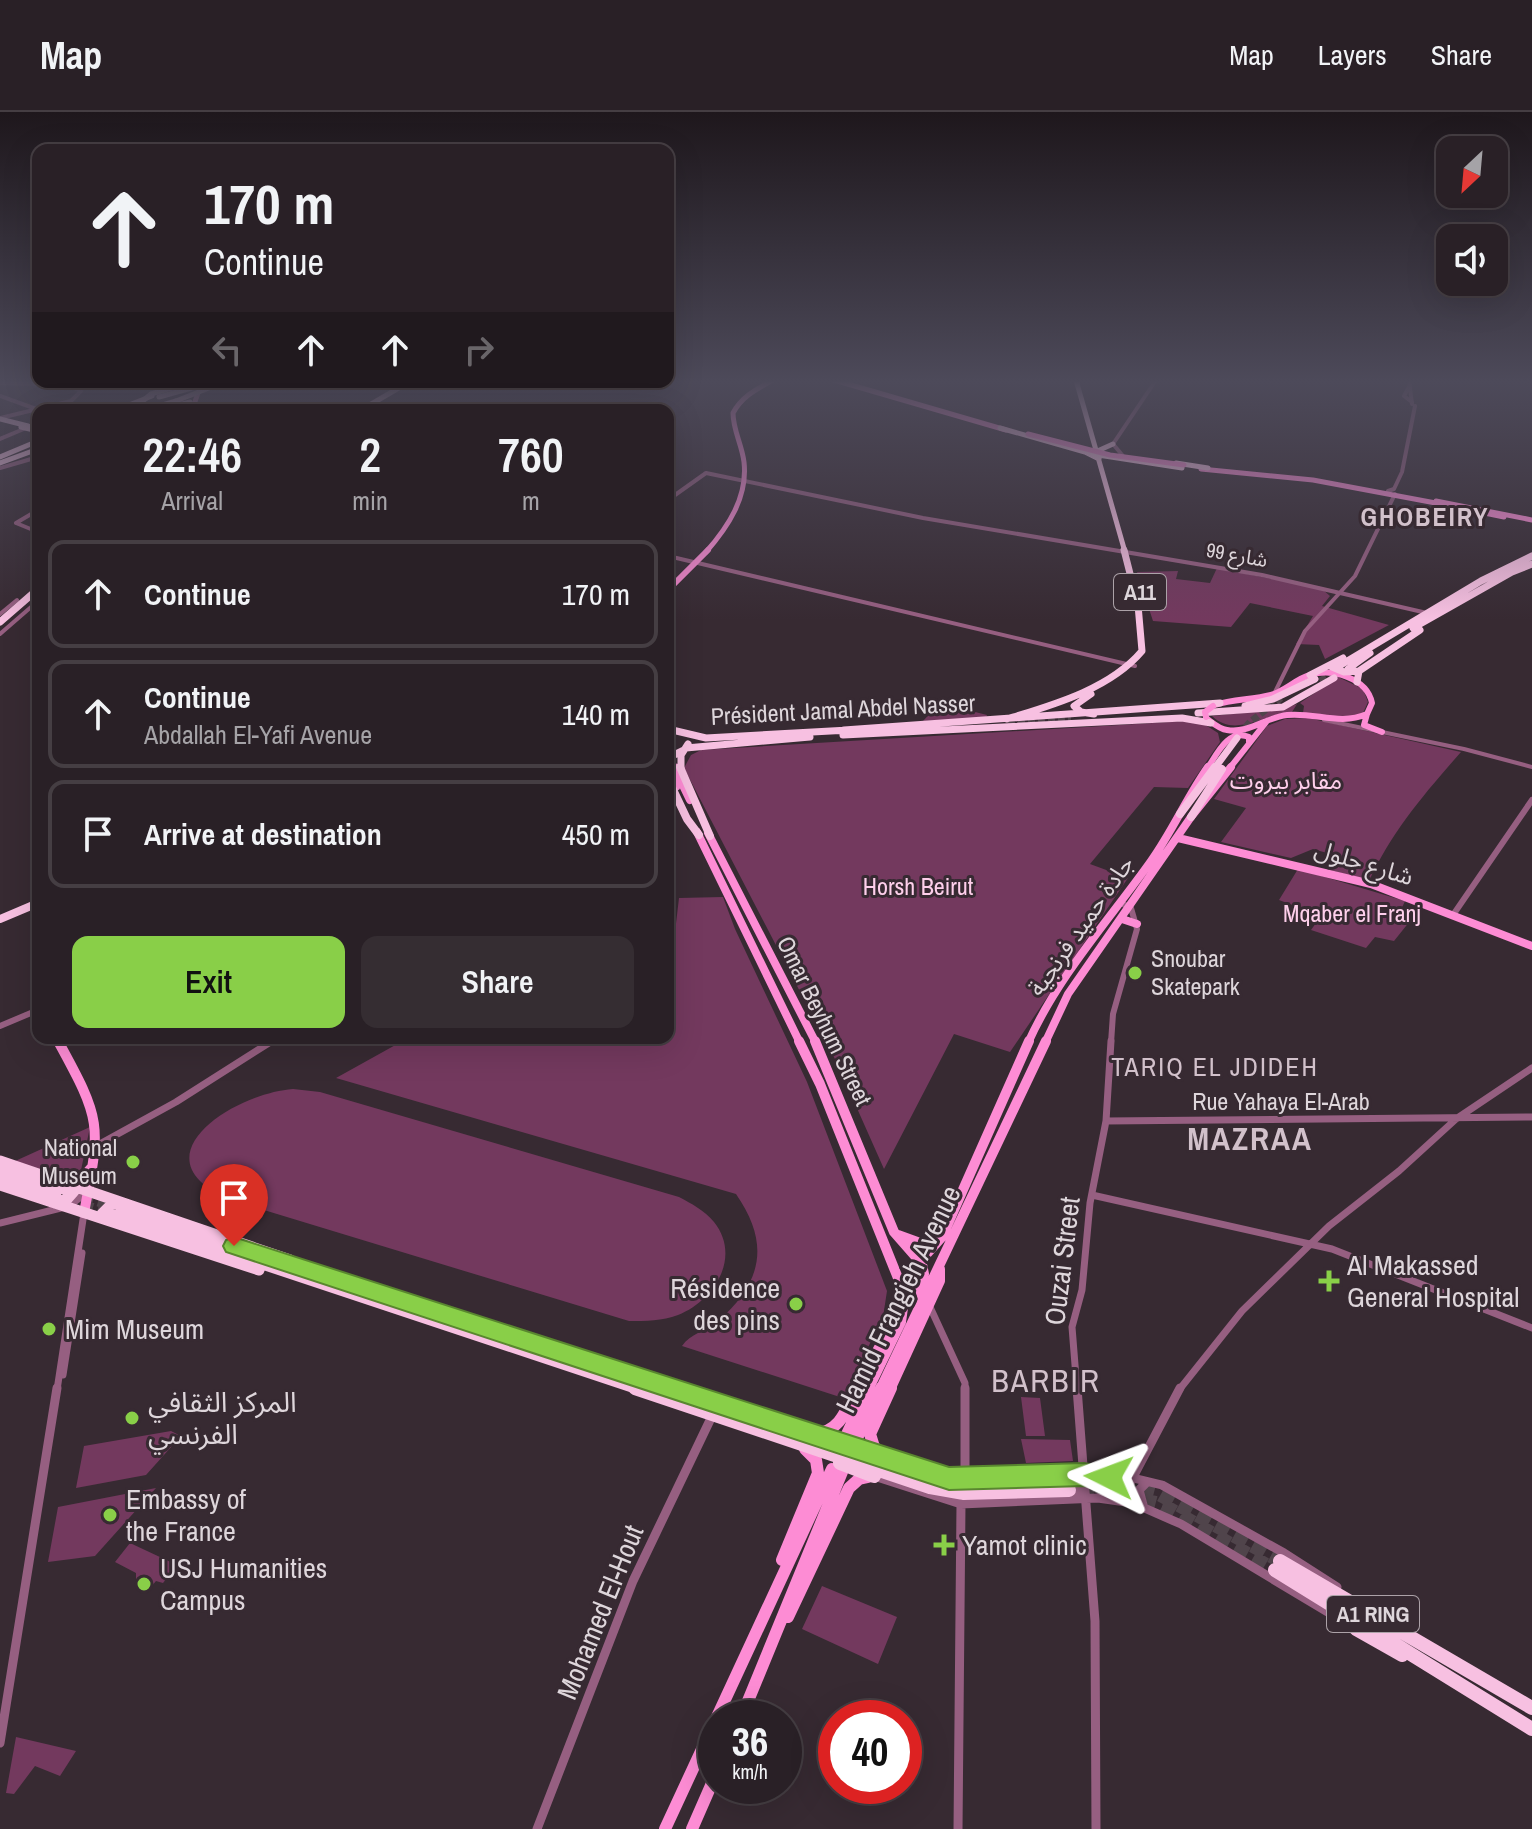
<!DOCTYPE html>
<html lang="en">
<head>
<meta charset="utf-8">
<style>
  :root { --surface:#292026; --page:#352d32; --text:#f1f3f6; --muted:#a5a3a7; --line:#453e43; --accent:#89cf48 }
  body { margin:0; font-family:"Archivo Narrow","Noto Sans Arabic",sans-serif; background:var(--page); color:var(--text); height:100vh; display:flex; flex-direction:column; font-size:30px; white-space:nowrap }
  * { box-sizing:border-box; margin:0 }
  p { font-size:26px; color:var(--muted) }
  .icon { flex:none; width:44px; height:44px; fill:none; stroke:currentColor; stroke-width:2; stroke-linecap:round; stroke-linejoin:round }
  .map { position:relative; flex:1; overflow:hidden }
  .panel { position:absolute; left:32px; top:292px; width:642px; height:640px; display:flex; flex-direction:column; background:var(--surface); border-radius:16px; box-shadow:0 8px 32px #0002,0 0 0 2px var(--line) }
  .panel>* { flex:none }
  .top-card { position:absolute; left:32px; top:32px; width:642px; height:244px; border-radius:16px; box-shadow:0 8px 32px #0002,0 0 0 2px var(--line); background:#292026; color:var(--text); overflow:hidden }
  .needle { width:52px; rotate:206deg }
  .tools { position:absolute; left:1436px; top:24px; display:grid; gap:16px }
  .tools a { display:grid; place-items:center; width:72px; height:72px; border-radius:16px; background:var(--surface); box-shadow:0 8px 32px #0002,0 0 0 2px var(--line); font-size:40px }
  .speed { position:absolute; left:698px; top:1588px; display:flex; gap:16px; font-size:40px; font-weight:700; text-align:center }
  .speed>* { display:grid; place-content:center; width:104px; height:104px; border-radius:50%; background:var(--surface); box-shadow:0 8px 32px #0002,0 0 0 2px var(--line); line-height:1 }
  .speed small { font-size:20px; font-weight:400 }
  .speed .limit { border:12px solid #d22; background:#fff; color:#111 }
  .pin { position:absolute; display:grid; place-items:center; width:68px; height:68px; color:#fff; margin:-82px -34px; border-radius:50% 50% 50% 0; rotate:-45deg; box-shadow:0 0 8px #0007 }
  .pin .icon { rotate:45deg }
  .me { position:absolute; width:88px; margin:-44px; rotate:273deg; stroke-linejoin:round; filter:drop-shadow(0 0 6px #0008) }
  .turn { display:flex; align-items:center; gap:28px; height:168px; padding:0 40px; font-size:36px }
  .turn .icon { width:104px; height:104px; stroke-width:2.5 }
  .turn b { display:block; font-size:56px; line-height:68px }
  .lanes { display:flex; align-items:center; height:76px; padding:0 40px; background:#0003; justify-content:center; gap:40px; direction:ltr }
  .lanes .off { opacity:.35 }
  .eta { display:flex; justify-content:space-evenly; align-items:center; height:136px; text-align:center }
  .eta b { font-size:48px; font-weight:600; line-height:56px }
  .action { display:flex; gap:16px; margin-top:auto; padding:16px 40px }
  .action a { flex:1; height:92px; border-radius:16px; background:var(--accent); color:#111; font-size:32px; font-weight:600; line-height:92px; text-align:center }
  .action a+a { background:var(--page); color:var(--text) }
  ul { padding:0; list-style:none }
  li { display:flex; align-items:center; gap:24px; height:108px; margin:0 16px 12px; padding:0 24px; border:4px solid var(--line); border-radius:16px }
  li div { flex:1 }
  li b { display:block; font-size:30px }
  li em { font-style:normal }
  header { display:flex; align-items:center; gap:48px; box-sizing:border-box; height:112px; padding:0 40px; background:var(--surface); border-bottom:2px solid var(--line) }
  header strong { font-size:38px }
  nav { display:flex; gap:44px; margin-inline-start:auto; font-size:28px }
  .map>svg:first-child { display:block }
</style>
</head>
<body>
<header>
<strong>Map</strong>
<nav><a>Map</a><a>Layers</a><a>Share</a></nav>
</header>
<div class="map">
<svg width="1532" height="1717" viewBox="0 0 1532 1717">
  <rect width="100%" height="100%" fill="#372a32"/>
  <!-- green -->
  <path fill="#73395e" d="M1217 456 1322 477 1330 484 1322 494 1389 513 1325 547 1319 533 1296 532 1313 504 1250 491 1231 515 1153 509 1137 460 1178 459 1176 467 1210 471Z
    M1338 565 1363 577 1368 590 1363 601 1352 606 1303 601 1304 594 1300 591Z
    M940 591 987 603 986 606 923 609Z
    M1297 592 1292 600C1265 601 1236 627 1212 604L1286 596Z
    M1308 606 1461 640C1425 681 1392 719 1369 769L1327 757 1334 743 1313 737 1291 746 1221 730 1246 696 1214 687 1267 614 1285 607Z
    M1186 609 1204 612 1218 621 1220 630 1188 676 1154 675 1090 752 1128 766 1010 940 954 922 884 1057 836 949 684 656 691 643 701 638Z
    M1298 757 1405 789 1401 798 1414 804 1394 829 1375 825 1366 836 1311 818 1321 804 1279 788Z
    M723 785 735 817 807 970 887 1179 883 1205 843 1286 682 1234C690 1222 707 1218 718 1209 763 1170 770 1131 736 1082L336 966 408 926H499L513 931 521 926H668V825L675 820 679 786Z
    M293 977 320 980 679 1085C692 1092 704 1098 714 1110 742 1145 714 1189 678 1203 662 1209 646 1209 629 1209L234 1089C131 1049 230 982 293 977Z
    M90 1015 80 1063 69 1068 13 1050Z
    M1021 1285 1040 1286 1045 1324H1026Z
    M171 1319 181 1324 146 1363 76 1376 84 1334Z
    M1021 1327 1070 1328 1073 1349 1026 1351Z
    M156 1376 95 1444 48 1450 58 1395Z
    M130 1431 177 1453 163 1471 156 1469 146 1481 136 1475V1461L115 1450Z
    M822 1474 897 1505 878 1552 802 1517Z
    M16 1625 76 1639 60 1664 35 1654 14 1682 6 1681Z"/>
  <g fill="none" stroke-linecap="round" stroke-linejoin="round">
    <!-- highway-tunnel-far2 -->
    <path stroke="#50444b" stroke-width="7" stroke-dasharray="7 3" stroke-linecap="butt" d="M1320 569 1344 556
      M1008 610 1071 606
      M1239 623 1250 610 1281 586"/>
    <!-- highway-tunnel-far1 -->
    <path stroke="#50444b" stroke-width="11" stroke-dasharray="11 5" stroke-linecap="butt" d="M83 1084 114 1094
      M67 1088 110 1102"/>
    <!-- highway-tunnel -->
    <path stroke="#50444b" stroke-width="14" stroke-dasharray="14 7" stroke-linecap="butt" d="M1078 1370 1124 1373 1159 1382 1280 1449
      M1080 1379 1122 1382 1163 1393 1275 1458"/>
    <!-- minor-far3 -->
    <path stroke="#965f81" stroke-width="4" d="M1409 268 1412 292
      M0 271 67 273 81 279 71 289 0 306
      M1410 273 1404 284 1412 290
      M0 284 39 298
      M0 327 38 311
      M1123 344 1113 332 1156 268
      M0 356 38 345
      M1388 379 1394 377 1402 360 1415 294
      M668 388 706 361 923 406 1262 463 1427 501
      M16 411 38 398
      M16 411 38 420
      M668 444 1135 554
      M0 502 17 488
      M0 522 38 489
      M1274 582 1305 519 1355 464 1395 382
      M1324 608 1464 637 1532 655"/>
    <!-- minor-far2 -->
    <path stroke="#965f81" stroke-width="6" d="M1453 803 1532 688
      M0 914 38 898
      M269 931 277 926
      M1111 931 1113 902 1137 817 1131 796 1121 791"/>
    <!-- minor-far1 -->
    <path stroke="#965f81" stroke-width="7" d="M1106 1009 1532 1005
      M96 1034 176 990 272 929
      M1092 1083 1332 1137 1532 1216
      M0 1111 69 1094 86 1081
      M930 1195 965 1271V1278
      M63 1263 82 1141
      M57 1278 84 1101
      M1077 1278 1072 1215 1082 1178 1090 1091 1106 1009 1111 929
      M1179 1278 1242 1199 1329 1114 1399 1059 1456 1007 1532 956"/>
    <!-- minor -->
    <path stroke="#965f81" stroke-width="9" d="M965 1276V1368
      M1077 1276 1095 1509 1096 1717
      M1061 1363 1133 1366 1162 1373 1284 1441 1337 1475
      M874 1364 961 1392 1098 1386 1133 1391 1181 1412 1356 1517
      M1067 1364 1076 1370 1078 1380 1073 1385
      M1121 1388 1180 1276
      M1143 1393 1139 1378 1147 1370
      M0 1631 57 1276
      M537 1717 633 1469 712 1304
      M958 1717 961 1392"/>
    <!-- major-far4 -->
    <path stroke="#fd8cd4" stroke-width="5" d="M834 268 1006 318
      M192 298 202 270
      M1201 357 1313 368 1441 392
      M1470 398 1504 405
      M706 440C728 415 748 385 744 350 742 333 733 318 733 301 742 284 757 277 773 268"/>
    <!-- major-far3 -->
    <path stroke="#fd8cd4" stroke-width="6" d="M668 478 708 438
      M1367 602 1364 613 1382 620
      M1206 606C1213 611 1219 617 1227 618 1248 622 1267 605 1287 603 1316 600 1339 614 1367 602L1372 591C1367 566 1332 556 1310 563 1296 567 1285 579 1271 583 1252 588 1233 587 1215 593
      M671 649 675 657
      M1207 657C1217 642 1228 616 1249 625V630
      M1229 657 1267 609"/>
    <!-- major-far2 -->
    <path stroke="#fd8cd4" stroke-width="8" d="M674 655 690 688
      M668 658 676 675
      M697 720 800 931
      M708 721 816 931
      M1178 726 1371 772 1532 834
      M1122 807 1137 812
      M38 867V886
      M56 926 59 931
      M1028 931C1058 864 1109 808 1151 749 1173 718 1187 685 1208 655
      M1045 931 1068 882 1191 705 1231 655"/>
    <!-- major-far1 -->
    <path stroke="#fd8cd4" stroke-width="10" d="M58 929C102 1009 101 1012 84 1101
      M799 929 820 972 904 1181
      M815 929 894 1120 922 1152 924 1162 920 1177 923 1188
      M67 1071 81 1067 91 1056
      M898 1123 920 1131 938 1127
      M856 1278 902 1193
      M868 1278 901 1210 906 1174 913 1157 942 1125 1029 929
      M880 1278 1046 929
      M890 1278 940 1169V1157"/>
    <!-- major -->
    <path stroke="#fd8cd4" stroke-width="12" d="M815 1322C841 1319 846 1298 857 1276
      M847 1322 869 1276
      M857 1326 881 1276
      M890 1347 874 1335 870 1322 891 1276
      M782 1448 818 1361 816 1348 805 1337
      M788 1505 849 1376 859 1367 868 1365
      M741 1606 842 1360
      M665 1717 832 1357
      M692 1717 716 1662"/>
    <!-- highway-far4 -->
    <path stroke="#f7c0e1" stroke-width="5" d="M1076 268 1125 440
      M171 295 190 290
      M132 298 151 282 192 270
      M146 298 176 289
      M361 298 409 270
      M0 307 28 314
      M1000 316 1085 340 1099 347
      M1093 341 1113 332
      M1098 343 1182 356
      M0 345 38 329
      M0 351 38 337
      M1176 351 1208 356"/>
    <!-- highway-far3 -->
    <path stroke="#f7c0e1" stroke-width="7" d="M0 510 38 477
      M1413 516 1512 460 1532 452
      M1339 554 1481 469 1532 444
      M1332 555 1344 560 1359 559
      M1348 557 1370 541
      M1310 563 1343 546
      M1357 570 1359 559 1420 518
      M1091 582 1074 594 1081 600 1094 602
      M1245 594 1273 587 1315 567
      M1198 601 1283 595 1334 566
      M1007 607C1053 593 1110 577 1142 539L1138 493 1124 438
      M668 617 706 626 849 618
      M844 618 1220 591
      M843 623 1182 606 1211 611
      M686 636 810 625
      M668 646 684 638
      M681 657V643L688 632
      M1214 657 1237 626"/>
    <!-- highway-far2 -->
    <path stroke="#f7c0e1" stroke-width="8" d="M680 655 710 724
      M668 667 687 707 699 723
      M1180 702 1215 655
      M1191 705 1222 657
      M0 807 38 791"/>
    <!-- highway-far1 -->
    <path stroke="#f7c0e1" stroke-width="11" d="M0 1049 290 1148
      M0 1056 64 1077
      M0 1065 56 1084
      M0 1073 259 1158
      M55 1091 67 1087 75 1078 72 1073
      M121 1096 673 1278
      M115 1103 641 1278
      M107 1108 102 1102 112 1092 123 1091"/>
    <!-- highway -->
    <path stroke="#f7c0e1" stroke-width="14" d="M635 1276 930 1375 964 1381 1069 1378
      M667 1276 941 1369 978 1373 1065 1369
      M840 1351 874 1364
      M1280 1449 1532 1596
      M1275 1458 1532 1617
      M1356 1517 1402 1543"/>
    <!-- major-bridge-far1 -->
    <path stroke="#fd8cd4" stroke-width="5" d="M1028 322 1110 343 1184 353
      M1436 389 1532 408"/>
    <!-- major-bridge -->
    <path stroke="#fd8cd4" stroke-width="6" d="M1206 605 1205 600 1213 594"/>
    <!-- highway-bridge -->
    <path stroke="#f7c0e1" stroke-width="5" d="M159 285 213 270
      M176 289 224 270
      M116 298 152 284
      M21 315 38 319"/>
  </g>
  <!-- sky -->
  <linearGradient id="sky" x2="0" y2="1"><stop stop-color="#1e171c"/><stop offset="0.53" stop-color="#4d4a5a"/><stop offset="1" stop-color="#4d4a5a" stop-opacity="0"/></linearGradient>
  <rect width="1532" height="508" fill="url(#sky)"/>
  <!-- route -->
  <path fill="#89cf48" stroke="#59872f" stroke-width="2" d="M234 1125 949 1355 1084 1351 1118 1357 1122 1365 1118 1373 1109 1376 1084 1374 949 1378 226 1140 223 1134 226 1128Z"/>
  <!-- markers -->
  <g fill="#89cf48" stroke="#372a32" stroke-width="3">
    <circle cx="1135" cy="861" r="8"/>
    <circle cx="133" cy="1050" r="8"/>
    <path d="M1325 1157h8v8h8v8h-8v8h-8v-8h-8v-8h8z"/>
    <circle cx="796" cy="1192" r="8"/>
    <circle cx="49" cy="1217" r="8"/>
    <circle cx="132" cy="1306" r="8"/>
    <circle cx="110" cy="1403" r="8"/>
    <path d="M940 1421h8v8h8v8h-8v8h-8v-8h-8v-8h8z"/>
    <circle cx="144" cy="1472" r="8"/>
  </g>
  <g text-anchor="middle" stroke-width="6" stroke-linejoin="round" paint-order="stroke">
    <!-- far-street labels -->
    <g font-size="20" fill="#ded6db" stroke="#372a32">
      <text transform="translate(1237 443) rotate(10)" y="7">شارع 99</text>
    </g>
    <!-- shield labels -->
    <g fill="#372a32" stroke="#aca2a8" stroke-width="2">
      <rect x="1114" y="462" width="52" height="36" rx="6"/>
      <rect x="1327" y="1484" width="92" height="36" rx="6"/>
    </g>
    <g font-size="22" font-weight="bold" fill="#ded6db">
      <text x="1140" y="488">A11</text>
      <text x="1373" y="1510">A1 RING</text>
    </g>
    <!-- street labels -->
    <g font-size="24" fill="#ded6db" stroke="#372a32">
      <text transform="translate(843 598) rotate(-3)" y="8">Président Jamal Abdel Nasser</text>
      <text transform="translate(1364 751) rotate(17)" y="8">شارع جلول</text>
      <text transform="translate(1081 814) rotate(-55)" y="8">جادة حميد فرنجية</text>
      <text transform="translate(824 909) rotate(64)" y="8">Omar Beyhum Street</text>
      <text x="1281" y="998">Rue Yahaya El-Arab</text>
    </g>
    <!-- park labels -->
    <g font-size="24" fill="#fecfeb" stroke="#372a32">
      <text x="1286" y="677">مقابر بيروت</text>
      <text x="918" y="783">Horsh Beirut</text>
      <text x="1352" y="810">Mqaber el Franj</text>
    </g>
    <!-- poi labels -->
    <g font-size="24" fill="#ded6db" stroke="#372a32" text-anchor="start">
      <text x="1151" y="855">Snoubar<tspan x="1151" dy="28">Skatepark</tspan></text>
      <text x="117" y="1044" text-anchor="end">National<tspan x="117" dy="28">Museum</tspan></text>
    </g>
    <!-- far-district labels -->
    <g font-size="26" font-weight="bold" letter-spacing="2" fill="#d2c1cb" stroke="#372a32">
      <text x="1425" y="414">GHOBEIRY</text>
    </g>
    <!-- neighbourhood labels -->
    <g font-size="26" letter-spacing="2" fill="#d2c1cb" stroke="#372a32">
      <text x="1215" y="964">TARIQ EL JDIDEH</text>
    </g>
    <!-- near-street labels -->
    <g font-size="28" fill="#ded6db" stroke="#372a32">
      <text transform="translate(1062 1149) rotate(-83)" y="10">Ouzai Street</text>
      <text transform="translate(898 1187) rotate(-64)" y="10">Hamid Frangieh Avenue</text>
      <text transform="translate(600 1500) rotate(-68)" y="10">Mohamed El-Hout</text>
    </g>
    <!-- near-poi labels -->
    <g font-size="28" fill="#ded6db" stroke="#372a32" text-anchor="start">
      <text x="1347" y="1163">Al Makassed<tspan x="1347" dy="32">General Hospital</tspan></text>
      <text x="780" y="1186" text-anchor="end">Résidence<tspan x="780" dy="32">des pins</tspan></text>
      <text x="65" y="1227">Mim Museum</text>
      <text x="148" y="1300">المركز الثقافي<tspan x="148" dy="32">الفرنسي</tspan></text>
      <text x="126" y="1397">Embassy of<tspan x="126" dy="32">the France</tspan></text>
      <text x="962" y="1443">Yamot clinic</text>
      <text x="160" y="1466">USJ Humanities<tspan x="160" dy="32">Campus</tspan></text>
    </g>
    <!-- district labels -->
    <g font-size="32" font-weight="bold" letter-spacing="2" fill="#d2c1cb" stroke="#372a32">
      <text x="1250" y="1038">MAZRAA</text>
    </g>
    <!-- near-neighbourhood labels -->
    <g font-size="32" letter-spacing="2" fill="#d2c1cb" stroke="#372a32">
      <text x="1046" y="1280">BARBIR</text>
    </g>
  </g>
</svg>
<div class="tools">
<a><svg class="needle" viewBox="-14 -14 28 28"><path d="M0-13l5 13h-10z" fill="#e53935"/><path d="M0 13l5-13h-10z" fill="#a5a3a7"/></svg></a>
<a><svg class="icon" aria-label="sound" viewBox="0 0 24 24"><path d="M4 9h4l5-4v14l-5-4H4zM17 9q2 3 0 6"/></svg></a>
</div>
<div class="speed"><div>36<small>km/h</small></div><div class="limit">40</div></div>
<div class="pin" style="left:234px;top:1134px;background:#d93025"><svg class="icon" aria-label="arrive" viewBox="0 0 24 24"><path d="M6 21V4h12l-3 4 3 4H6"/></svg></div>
<svg class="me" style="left:1109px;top:1365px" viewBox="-20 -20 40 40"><path d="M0-17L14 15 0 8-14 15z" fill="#89cf48" stroke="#fff" stroke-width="4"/></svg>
<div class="top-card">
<div class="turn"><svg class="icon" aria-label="ahead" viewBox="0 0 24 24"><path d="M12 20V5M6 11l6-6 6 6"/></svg><div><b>170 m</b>Continue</div></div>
<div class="lanes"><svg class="icon off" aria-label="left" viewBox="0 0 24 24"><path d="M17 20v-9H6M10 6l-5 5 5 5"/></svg><svg class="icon" aria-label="ahead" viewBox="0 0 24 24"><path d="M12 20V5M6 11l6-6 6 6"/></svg><svg class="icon" aria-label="ahead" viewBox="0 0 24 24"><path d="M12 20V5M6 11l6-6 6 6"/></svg><svg class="icon off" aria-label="right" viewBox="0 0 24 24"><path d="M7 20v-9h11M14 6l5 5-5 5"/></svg></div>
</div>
<section class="panel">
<div class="eta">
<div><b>22:46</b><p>Arrival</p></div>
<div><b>2</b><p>min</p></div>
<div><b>760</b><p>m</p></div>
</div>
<ul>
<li><svg class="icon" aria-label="ahead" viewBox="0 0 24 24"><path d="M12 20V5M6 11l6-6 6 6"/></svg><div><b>Continue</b></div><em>170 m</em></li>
<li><svg class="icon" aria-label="ahead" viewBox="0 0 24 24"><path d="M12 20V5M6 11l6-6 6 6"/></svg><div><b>Continue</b><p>Abdallah El-Yafi Avenue</p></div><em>140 m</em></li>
<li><svg class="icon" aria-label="arrive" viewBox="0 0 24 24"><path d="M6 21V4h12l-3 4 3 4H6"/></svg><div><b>Arrive at destination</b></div><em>450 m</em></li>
</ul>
<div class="action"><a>Exit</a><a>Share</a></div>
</section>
</div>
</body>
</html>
